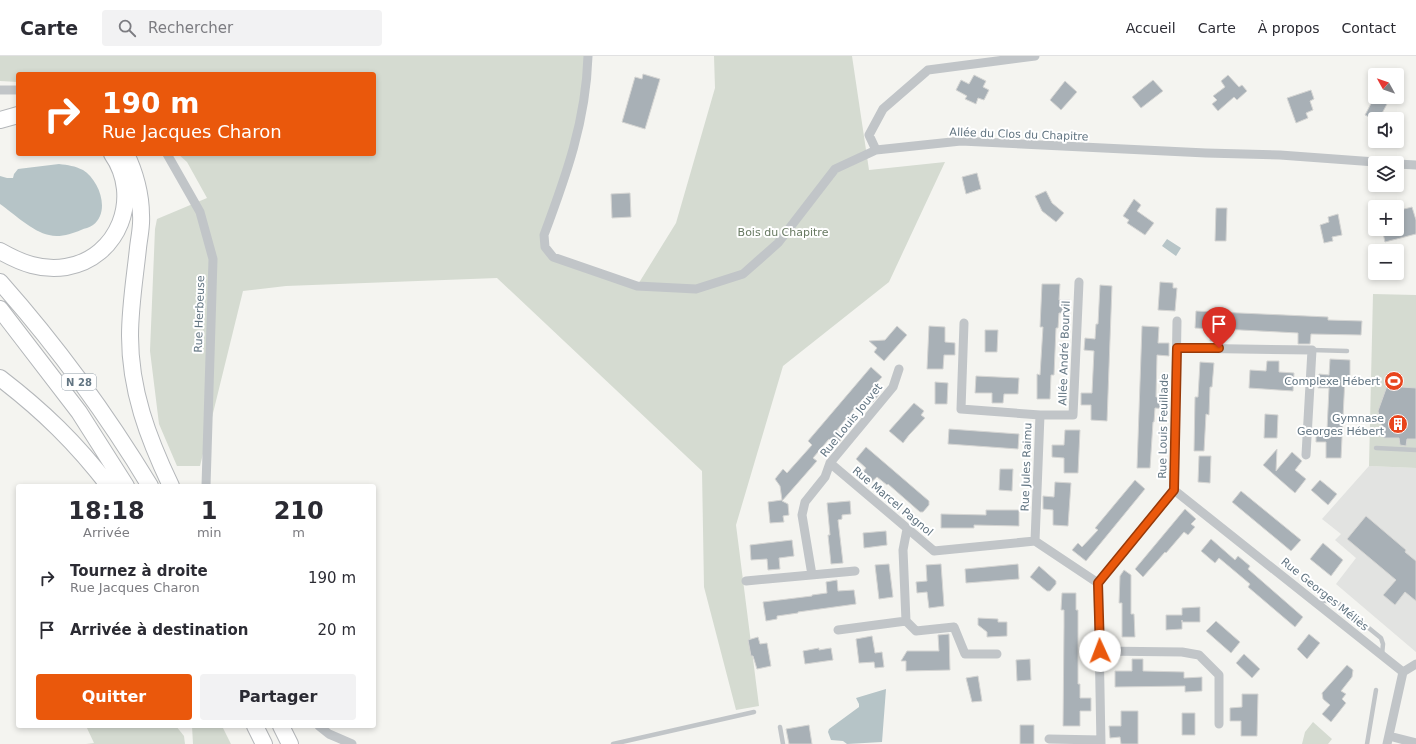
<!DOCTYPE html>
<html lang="fr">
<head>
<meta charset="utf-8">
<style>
  :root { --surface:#fff; --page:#f2f2f3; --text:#2b2b33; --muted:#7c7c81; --line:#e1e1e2; --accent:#ea580c }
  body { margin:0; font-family:"DejaVu Sans",sans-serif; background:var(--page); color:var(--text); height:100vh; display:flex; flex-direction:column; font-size:15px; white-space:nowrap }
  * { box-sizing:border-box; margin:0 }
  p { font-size:13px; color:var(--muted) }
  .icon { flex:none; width:22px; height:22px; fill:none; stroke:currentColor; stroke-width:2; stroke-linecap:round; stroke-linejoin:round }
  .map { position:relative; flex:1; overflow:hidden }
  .details { position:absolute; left:16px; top:428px; width:360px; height:244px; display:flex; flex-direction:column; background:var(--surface); border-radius:4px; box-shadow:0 2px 6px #0003 }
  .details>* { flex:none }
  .top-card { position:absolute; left:16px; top:16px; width:360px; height:84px; border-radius:4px; box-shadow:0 2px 6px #0003; background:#ea580c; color:#fff; overflow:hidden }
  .needle { width:26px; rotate:310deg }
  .buttons { position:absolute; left:1368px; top:12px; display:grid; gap:8px }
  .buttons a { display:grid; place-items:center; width:36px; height:36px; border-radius:4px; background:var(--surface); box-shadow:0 2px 6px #0003; font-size:20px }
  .pin { position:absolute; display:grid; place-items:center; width:34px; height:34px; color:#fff; margin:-41px -17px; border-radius:50% 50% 50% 0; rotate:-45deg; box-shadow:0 0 4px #0007 }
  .pin .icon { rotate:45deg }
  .me { position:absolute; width:44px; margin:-22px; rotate:358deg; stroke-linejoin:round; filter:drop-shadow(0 0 3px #0008) }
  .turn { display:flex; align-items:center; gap:14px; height:84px; padding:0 20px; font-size:18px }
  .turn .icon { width:52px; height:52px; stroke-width:2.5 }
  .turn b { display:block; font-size:28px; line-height:34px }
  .eta { display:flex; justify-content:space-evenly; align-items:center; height:68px; text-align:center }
  .eta b { font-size:24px; font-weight:700; line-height:28px }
  .button { display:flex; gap:8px; margin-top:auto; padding:8px 20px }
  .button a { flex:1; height:46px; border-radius:4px; background:var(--accent); color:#fff; font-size:16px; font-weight:700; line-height:46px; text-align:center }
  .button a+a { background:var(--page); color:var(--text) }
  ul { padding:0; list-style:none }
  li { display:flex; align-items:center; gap:12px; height:52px; padding:0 20px }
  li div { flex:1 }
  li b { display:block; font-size:15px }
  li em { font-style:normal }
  header { display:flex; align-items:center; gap:24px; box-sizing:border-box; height:56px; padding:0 20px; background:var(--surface); border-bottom:1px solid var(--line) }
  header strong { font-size:19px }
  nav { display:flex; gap:22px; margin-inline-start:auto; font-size:14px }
  .search { width:280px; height:36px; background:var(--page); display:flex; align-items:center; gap:10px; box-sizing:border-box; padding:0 14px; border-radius:4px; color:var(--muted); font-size:15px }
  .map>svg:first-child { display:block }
</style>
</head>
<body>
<header>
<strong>Carte</strong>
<div class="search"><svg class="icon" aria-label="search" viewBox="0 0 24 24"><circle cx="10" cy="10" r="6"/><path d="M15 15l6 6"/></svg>Rechercher</div>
<nav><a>Accueil</a><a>Carte</a><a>À propos</a><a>Contact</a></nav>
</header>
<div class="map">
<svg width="1416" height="688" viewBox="0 0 1416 688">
  <rect width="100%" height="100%" fill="#f4f4f0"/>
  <!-- built -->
  <path fill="#e2e3e1" d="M1369 410 1416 412V596L1336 528 1356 502 1335 484 1341 478 1322 463Z"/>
  <!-- green -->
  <path fill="#d5dbd1" d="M0 0H588L583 56 544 179 553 201 637 230 676 167 715 32 714 0H852L869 114 945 106 889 226 783 310 736 469 759 650 736 654 704 531 702 415 497 222 286 230 243 235 200 410H177L159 368 150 295 155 173 157 163 207 142 187 106 178 98H374V18H18V26L0 25Z
    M1373 238 1416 239V412L1369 410Z
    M1313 666 1332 683 1328 688H1302L1305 676Z
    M86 670H176L184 680 185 688H86L94 687Z
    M192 670H222L231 688H193Z"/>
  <!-- water -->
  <path fill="#b6c4c7" d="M59 108C68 109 75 110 83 114 99 124 111 155 93 169 89 172 85 172 81 174 71 178 59 182 49 179 33 176 13 157 0 148V120L7 122H13L14 118 18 113Z
    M1167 183 1181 192 1176 200 1162 190Z
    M886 633 882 686 847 688 843 685 831 684 828 676 829 673 859 651V648L856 642Z"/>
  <!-- building -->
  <path fill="#a8b0b6" stroke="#d5d5d3" d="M643 18 660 23 645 73 622 66 635 21 642 23Z
    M974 19 986 25 983 31 989 34 984 44 978 42 976 48 965 43 967 40 956 34 961 24 969 28Z
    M1228 19 1239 31 1242 29 1247 35 1237 44 1234 41 1218 55 1212 48 1217 44 1213 40 1225 31 1221 25Z
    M1153 24 1163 35 1141 52 1132 41Z
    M1065 25 1077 36 1061 54 1050 44Z
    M1311 34 1314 43 1310 45 1313 54 1306 57 1308 62 1296 67 1287 42Z
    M1375 40V41H1379L1388 46 1379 63H1373L1365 59Z
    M977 117 981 133 966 138 962 121Z
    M1046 135 1052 147 1064 157 1056 166 1042 155 1035 140Z
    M630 137 631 161 612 162 611 138Z
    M1134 143 1141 149 1137 155 1154 167 1145 179 1127 167 1129 164 1123 160Z
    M1412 151 1416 164V178L1385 186 1382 173H1397V168L1403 167 1400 154Z
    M1216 152H1227L1226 185H1215Z
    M1338 158 1342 179 1332 181 1333 185 1324 187 1320 169 1329 166 1328 161Z
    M1160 226 1173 227V232H1177L1175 255 1158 254Z
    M1042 228H1060L1059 244H1070L1069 257H1059L1058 272H1056L1054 319H1051L1050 343H1037V318L1040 319 1043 271H1040Z
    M1100 229 1112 230 1107 365 1091 364V349H1081V337H1092L1094 295 1084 294 1085 282 1095 283 1096 268H1098Z
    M1196 255 1328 261V264L1362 265 1361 279 1311 278 1310 288H1298V277L1222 273 1221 285H1210V273L1195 272Z
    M897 270 907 279 884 305 874 296 877 292 869 285 885 284Z
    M929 270 945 271V286L955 287V299H944L943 313H927Z
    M1142 270 1159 271 1158 287H1169V300L1157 299 1156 341H1167L1166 353 1155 352 1154 366H1153L1150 412H1137Z
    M985 274H998L997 296H985Z
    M1330 303 1350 304V322L1345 321 1341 402H1326V386H1316V373L1327 374 1329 332H1318L1319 318 1329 319Z
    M1267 305H1279V316L1294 317 1293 335 1249 332 1250 314 1266 315Z
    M1200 306 1214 307 1212 331H1210L1209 359 1206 358 1204 395H1194L1195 341H1198Z
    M871 311 882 321 872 332 879 339 871 348 864 342 854 353 837 374 844 380 837 389 829 383 813 402 817 405 782 445 788 448 789 459 783 460 784 466 770 467 768 446 782 444 780 430 775 423 783 413 787 417 812 389 808 385Z
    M976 320 1019 322 1018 338H1004L1003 347H992V337H975Z
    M935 326 948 327 947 348H935Z
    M1387 330 1416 332V383H1407L1406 390 1400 389 1399 382H1384L1378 355Z
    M914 347 924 355 921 359 925 362 909 379 903 387 889 375Z
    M1265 358 1278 359 1277 382H1264Z
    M949 373 1019 378 1018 393 948 388Z
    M1065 374H1080L1078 417H1064V402L1052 401V389H1064Z
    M866 391 929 445V449L923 456H920L888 428 887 429 877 421 868 429 859 421 866 412 856 403Z
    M1277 393 1276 415 1292 396 1302 405 1295 414 1306 423 1295 437 1263 409Z
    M1199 400H1211L1210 427 1198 426Z
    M1000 413H1013L1012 435 999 434Z
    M1135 424 1145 433 1086 505 1072 494 1078 487 1082 491 1098 474 1095 472Z
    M1320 424 1337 438 1328 449 1311 434Z
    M1055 426 1071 427 1068 470 1053 469V454L1043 453V440L1054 441Z
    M1241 435 1301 484 1291 495 1232 446Z
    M850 445 851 458 842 459V463L838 464 843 507 831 508 828 479H830L827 447Z
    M1185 453 1196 463 1191 468 1195 471 1188 479 1184 476 1166 497 1165 496 1143 521 1135 513Z
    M986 454H1019V470L974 469V472H941V458L986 459Z
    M1366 460 1406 494 1405 496 1416 505V545L1405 536 1395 549 1383 539 1396 524 1347 483Z
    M886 475 887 489 864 492 863 477Z
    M1211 483 1235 504 1238 500 1250 510 1248 513 1303 561 1295 571 1248 531 1250 528 1219 502 1215 507 1201 495Z
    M792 484 794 500 779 502 780 513 768 514 767 503 751 504 750 489Z
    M1323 487 1343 504 1331 520 1310 503Z
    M889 508 893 541 879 543 875 509Z
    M941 508 944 550 929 552 927 536 917 537 916 526 927 525 926 509Z
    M1018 508 1019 523 966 527 965 513Z
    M1039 510 1056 525V528L1050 535H1047L1030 521Z
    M1124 514 1131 519V558H1134L1135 581H1122V547H1119L1120 520Z
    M837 524 838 535 854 534 856 548 798 556V557L777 560V563L766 565 763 546 812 540V539L827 537 826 526Z
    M1062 537H1076V554H1078V628H1080V642H1091V655H1080V670H1063L1064 571V554H1061Z
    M1200 551V566H1182V564V573L1166 574V559H1182V552Z
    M978 562 998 563V566H1007V580L987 581V576L978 569Z
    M1216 565 1240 586 1231 597 1206 575Z
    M949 578 950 614 906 615V605H901L907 595H939L938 579Z
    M1309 578 1320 587 1307 603 1297 593Z
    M872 580 875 597 882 596 884 611 875 612 874 606 859 607 856 583Z
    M758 581 760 588 767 587 771 610 757 613 753 600H751L748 584Z
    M819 592V594L831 592 833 604 805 608 803 595Z
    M1244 598 1260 613 1252 622 1236 607Z
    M1030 603 1031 624 1017 625 1016 604Z
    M1132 603H1143V615L1184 616V622L1202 621V635L1185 636V630L1115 631V615H1132Z
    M1347 609 1353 614 1352 621 1341 635 1346 638 1342 643 1346 647 1331 666 1322 658 1330 649 1323 643 1322 637Z
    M978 620 982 645 972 646 966 622Z
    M1242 638H1258L1257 680H1241V665H1230V652L1242 651Z
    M1121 655H1138V688H1121L1120 681 1110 682 1109 670H1121Z
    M1182 657H1195V679H1182Z
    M809 669 812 688H789L786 673Z
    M1020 669H1034V688H1020Z"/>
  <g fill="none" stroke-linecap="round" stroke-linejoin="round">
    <!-- highway casing -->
    <g stroke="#b4b7ba" stroke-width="18">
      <path id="highway" d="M0 64 18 59
        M126 98C135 116 141 139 141 159 142 170 139 182 138 192 135 221 130 250 130 280 130 334 148 382 171 430
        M0 195C21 207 42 215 66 211 119 202 142 141 112 98
        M0 226C55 288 107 359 150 430
        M0 253 79 356 126 430
        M0 322C43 355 76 387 109 430
        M255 670 264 688
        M281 670 290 688"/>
    </g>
    <!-- lane -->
    <path stroke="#c1c5c8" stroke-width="4.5" d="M1312 294 1347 295
      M1376 392 1416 394
      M1317 545H1329L1338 547 1381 582 1383 588 1382 599
      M780 671 783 688
      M613 688 754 656
      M1367 688 1376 634"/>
    <!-- street -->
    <path stroke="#c1c5c8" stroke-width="9" d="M588 0C586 65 566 120 544 179L545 191 553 201 637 230 696 233 743 218 778 187 835 113 876 94 961 85 1206 97 1280 99 1389 107
      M0 34H18
      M876 94 869 79 883 53 928 14 1035 0
      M167 98 200 156 213 203 206 430
      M1397 108 1416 109
      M964 267 961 353 1040 359 1035 485
      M1177 292 1312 294 1306 399
      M1040 359H1073L1079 226
      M830 407 934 495 1035 485 1098 527
      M1174 434 1403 616 1387 688
      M812 519 802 459 805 446 825 421 830 407 893 331 899 313
      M746 525 855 515
      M906 565 903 494 907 473
      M838 574 906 565 916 575 954 571 965 598H997
      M1100 595 1182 596 1199 599 1219 619V668
      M1403 616 1416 608
      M319 670 329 678 352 688
      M1389 680 1416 687
      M1049 683 1101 684
      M1101 688 1098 527 1174 434 1177 265"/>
    <!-- highway -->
    <use href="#highway" stroke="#fff" stroke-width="16"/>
  </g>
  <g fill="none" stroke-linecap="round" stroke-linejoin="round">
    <!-- route casing -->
    <g stroke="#983908" stroke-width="10">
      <path id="route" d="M1100 595 1098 527 1174 434 1177 292H1219"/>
    </g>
    <!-- route -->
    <use href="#route" stroke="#ea580c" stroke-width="7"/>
  </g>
  <!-- icons -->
  <defs>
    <g id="stadium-disc" transform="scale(1)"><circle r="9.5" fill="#e8441c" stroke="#fff"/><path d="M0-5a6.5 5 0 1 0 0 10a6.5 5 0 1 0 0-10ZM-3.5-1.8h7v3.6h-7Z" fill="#fff"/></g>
    <g id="building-disc" transform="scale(1)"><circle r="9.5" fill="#e8441c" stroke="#fff"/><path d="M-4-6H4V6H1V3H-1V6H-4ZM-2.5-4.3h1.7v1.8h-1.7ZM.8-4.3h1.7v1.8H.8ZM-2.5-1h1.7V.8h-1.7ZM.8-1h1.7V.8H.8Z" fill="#fff"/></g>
  </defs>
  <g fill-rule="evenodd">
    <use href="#stadium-disc" x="1394" y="325"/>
    <use href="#building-disc" x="1398" y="368"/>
  </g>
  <g text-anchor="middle" stroke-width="4" stroke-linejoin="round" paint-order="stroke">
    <!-- shield labels -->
    <rect fill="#fff" stroke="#919ea8" stroke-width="1" x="62" y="318" width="34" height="16" rx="3"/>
    <g font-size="10" font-weight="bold" fill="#627582">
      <text x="79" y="330">N 28</text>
    </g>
    <!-- street labels -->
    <g font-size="11" fill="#627582" stroke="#fff">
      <text transform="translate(1019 78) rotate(2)" y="4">Allée du Clos du Chapitre</text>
      <text transform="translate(199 258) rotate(-88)" y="4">Rue Herbeuse</text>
      <text transform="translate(1064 297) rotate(-88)" y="4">Allée André Bourvil</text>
      <text transform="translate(851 364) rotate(-51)" y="4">Rue Louis Jouvet</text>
      <text transform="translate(1163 370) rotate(-89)" y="4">Rue Louis Feuillade</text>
      <text transform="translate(1026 411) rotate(-88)" y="4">Rue Jules Raimu</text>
      <text transform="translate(893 445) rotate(40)" y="4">Rue Marcel Pagnol</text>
      <text transform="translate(1325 538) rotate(39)" y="4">Rue Georges Méliès</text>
    </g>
    <!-- park labels -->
    <g font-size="11" fill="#677961" stroke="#fff">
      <text x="783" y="180">Bois du Chapitre</text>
    </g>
    <!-- poi labels -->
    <g font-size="11" fill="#627582" stroke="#fff" text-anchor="end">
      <text x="1380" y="329">Complexe Hébert</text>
      <text x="1384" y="366">Gymnase<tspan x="1384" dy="13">Georges Hébert</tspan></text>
    </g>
  </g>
</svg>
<div class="buttons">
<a><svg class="needle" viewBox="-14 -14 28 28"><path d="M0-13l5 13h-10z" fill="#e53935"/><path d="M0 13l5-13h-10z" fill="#7c7c81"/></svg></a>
<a><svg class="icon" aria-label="sound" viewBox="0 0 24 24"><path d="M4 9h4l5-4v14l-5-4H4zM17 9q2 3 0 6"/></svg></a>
<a><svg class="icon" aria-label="layers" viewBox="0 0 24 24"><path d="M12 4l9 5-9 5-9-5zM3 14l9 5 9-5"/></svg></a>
<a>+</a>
<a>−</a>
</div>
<div class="pin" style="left:1219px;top:292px;background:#d93025"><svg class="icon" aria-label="arrive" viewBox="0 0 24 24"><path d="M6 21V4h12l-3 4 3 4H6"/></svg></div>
<svg class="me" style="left:1100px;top:595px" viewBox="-20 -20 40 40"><circle r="19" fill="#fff"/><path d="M0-13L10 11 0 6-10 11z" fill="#ea580c"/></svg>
<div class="top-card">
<div class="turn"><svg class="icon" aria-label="right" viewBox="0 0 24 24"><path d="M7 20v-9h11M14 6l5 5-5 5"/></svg><div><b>190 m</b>Rue Jacques Charon</div></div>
</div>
<section class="details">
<div class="eta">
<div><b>18:18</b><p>Arrivée</p></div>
<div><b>1</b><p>min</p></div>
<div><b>210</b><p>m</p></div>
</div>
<ul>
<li><svg class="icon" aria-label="right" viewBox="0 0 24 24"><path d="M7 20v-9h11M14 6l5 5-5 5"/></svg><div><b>Tournez à droite</b><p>Rue Jacques Charon</p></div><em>190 m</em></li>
<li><svg class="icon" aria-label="arrive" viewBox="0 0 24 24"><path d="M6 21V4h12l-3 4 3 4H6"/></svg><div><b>Arrivée à destination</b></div><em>20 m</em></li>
</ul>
<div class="button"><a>Quitter</a><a>Partager</a></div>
</section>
</div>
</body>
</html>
